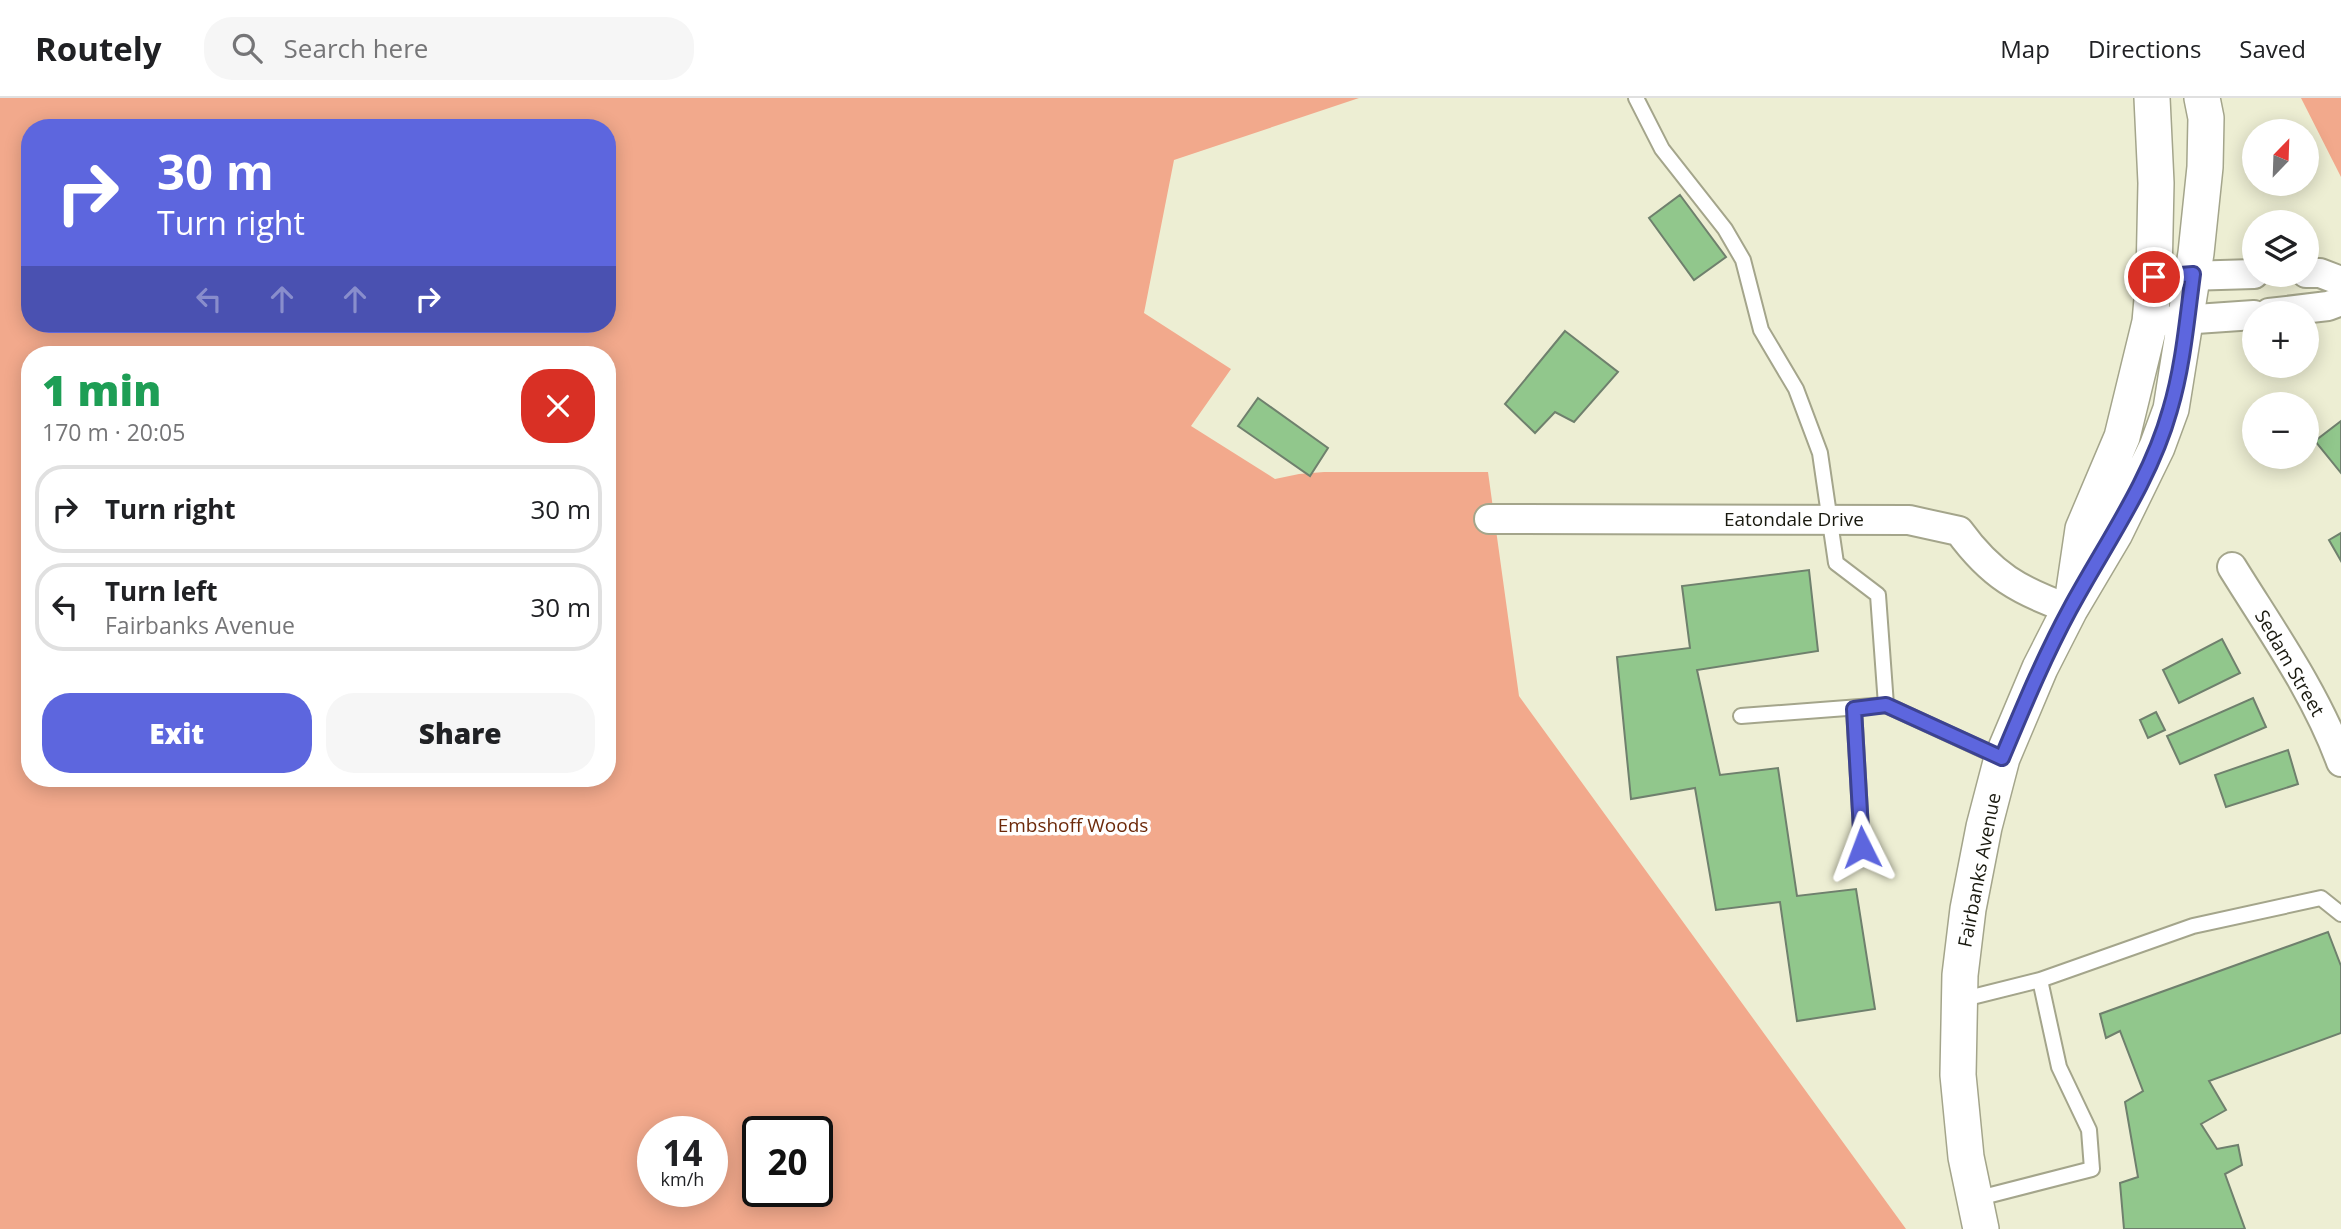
<!DOCTYPE html>
<html lang="en">
<head>
<meta charset="utf-8">
<style>
  :root { --surface:#fff; --page:#f6f6f6; --text:#202124; --muted:#757577; --line:#e0e0e0; --accent:#5d66de }
  body { margin:0; font-family:"Open Sans",sans-serif; background:var(--page); color:var(--text); height:100vh; display:flex; flex-direction:column; font-size:26px; white-space:nowrap }
  * { box-sizing:border-box; margin:0 }
  p { font-size:23px; color:var(--muted) }
  .icon { flex:none; width:38px; height:38px; fill:none; stroke:currentColor; stroke-width:2; stroke-linecap:round; stroke-linejoin:round }
  .map { position:relative; flex:1; overflow:hidden }
  .sheet { position:absolute; left:21px; top:248px; width:595px; height:441px; display:flex; flex-direction:column; background:var(--surface); border-radius:28px; box-shadow:0 4px 18px #0003 }
  .sheet>* { flex:none }
  .guide { position:absolute; left:21px; top:21px; width:595px; height:214px; border-radius:28px; box-shadow:0 4px 18px #0003; background:#5d66de; color:#fff; overflow:hidden }
  .needle { width:46px; rotate:23deg }
  .fabs { position:absolute; left:2242px; top:21px; display:grid; gap:14px }
  .fabs a { display:grid; place-items:center; width:77px; height:77px; border-radius:50%; background:var(--surface); box-shadow:0 4px 18px #0003; font-size:35px }
  .speed { position:absolute; left:637px; top:1018px; display:flex; gap:14px; font-size:35px; font-weight:700; text-align:center }
  .speed>* { display:grid; place-content:center; width:91px; height:91px; border-radius:50%; background:var(--surface); box-shadow:0 4px 18px #0003; line-height:1 }
  .speed small { font-size:18px; font-weight:400 }
  .speed .limit { border:4px solid #111; border-radius:10px; background:#fff; color:#111 }
  .pin { position:absolute; display:grid; place-items:center; width:60px; height:60px; color:#fff; margin:-30px; border:4px solid #fff; border-radius:50%; box-shadow:0 2px 7px #0007 }
  .me { position:absolute; width:77px; margin:-38px; rotate:357deg; stroke-linejoin:round; filter:drop-shadow(0 0 5px #0008) }
  .turn { display:flex; align-items:center; gap:24px; height:147px; padding:0 21px; font-size:32px }
  .turn .icon { width:91px; height:91px; stroke-width:2.5 }
  .turn b { display:block; font-size:49px; line-height:60px }
  .lanes { display:flex; align-items:center; height:66px; padding:0 21px; background:#0003; justify-content:center; gap:35px; direction:ltr }
  .lanes .off { opacity:.35 }
  .round { display:grid; place-items:center; flex:none; width:74px; height:74px; border-radius:28px; background:var(--page) }
  .head { display:flex; align-items:center; justify-content:space-between; height:119px; padding:0 21px }
  h1 { font-size:42px; font-weight:800; line-height:52px; color:#1e9e55 }
  .cta { display:flex; gap:14px; margin-top:auto; padding:14px 21px }
  .cta a { flex:1; height:80px; border-radius:28px; background:var(--accent); color:#fff; font-size:28px; font-weight:800; line-height:80px; text-align:center }
  .cta a+a { background:var(--page); color:var(--text) }
  ul { padding:0; list-style:none }
  li { display:flex; align-items:center; gap:21px; height:88px; margin:0 14px 10px; padding:0 7px; border:4px solid var(--line); border-radius:28px }
  li div { flex:1 }
  li b { display:block; font-size:26px }
  li em { font-style:normal }
  header { display:flex; align-items:center; gap:42px; box-sizing:border-box; height:98px; padding:0 35px; background:var(--surface); border-bottom:2px solid var(--line) }
  header strong { font-size:33px }
  nav { display:flex; gap:38px; margin-inline-start:auto; font-size:24px }
  .search { width:490px; height:63px; background:var(--page); display:flex; align-items:center; gap:18px; box-sizing:border-box; padding:0 24px; border-radius:28px; color:var(--muted); font-size:26px }
  .map>svg:first-child { display:block }
</style>
</head>
<body>
<header>
<strong>Routely</strong>
<div class="search"><svg class="icon" aria-label="search" viewBox="0 0 24 24"><circle cx="10" cy="10" r="6"/><path d="M15 15l6 6"/></svg>Search here</div>
<nav><a>Map</a><a>Directions</a><a>Saved</a></nav>
</header>
<div class="map">
<svg width="2341" height="1131" viewBox="0 0 2341 1131">
  <rect width="100%" height="100%" fill="#edeed3"/>
  <!-- green -->
  <path fill="#f2a98c" fill-rule="evenodd" d="M0 0H1359L1174 62 1144 215 1231 271 1191 328 1275 381 1299 376 1324 374H1488L1519 598 1906 1131H0ZM30 30H607V226H30ZM30 257H607V681H30ZM653 1034H712V1094H653ZM758 1034H817V1094H758Z
    M2301 0H2341V79Z"/>
  <!-- building -->
  <path fill="#91c78c" stroke="#6f806d" stroke-width="2" d="M1680 97 1726 159 1694 182 1649 120Z
    M1565 233 1618 274 1574 324 1555 314 1535 335 1505 306Z
    M1258 300 1328 350 1310 378 1238 328Z
    M2341 323V375L2315 343Z
    M2341 435V463L2329 442Z
    M1809 472 1818 553 1697 572 1720 677 1778 670 1797 798 1856 791 1875 911 1797 923 1780 804 1716 812 1695 690 1631 701 1617 559 1690 550 1682 488Z
    M2222 541 2240 575 2179 605 2163 572Z
    M2253 600 2266 629 2180 666 2167 638Z
    M2156 614 2165 632 2148 640 2140 622Z
    M2288 652 2298 686 2226 709 2215 677Z
    M2328 834 2341 868V935L2209 983 2226 1012 2201 1026 2217 1051 2238 1047 2242 1067 2225 1076 2245 1131H2124L2120 1085 2138 1079 2125 1004 2143 993 2120 933 2106 940 2100 916Z"/>
  <g fill="none" stroke-linecap="round" stroke-linejoin="round">
    <!-- service casing -->
    <g stroke="#a4a58b" stroke-width="18">
      <path id="service" d="M1636 0 1662 51 1725 131 1743 162 1761 232 1796 291 1820 355 1836 465 1878 497 1886 607 2001 660
        M1854 611 1862 749
        M1741 618 1886 607
        M1960 902 2040 882 2193 828 2321 800 2341 816
        M1975 1101 2092 1071 2089 1032 2059 969 2040 882"/>
    </g>
    <!-- minor casing -->
    <g stroke="#a4a58b" stroke-width="32">
      <path id="minor" d="M2306 175H2320L2341 183
        M2154 179 2254 176
        M2269 215 2328 208 2341 203
        M2167 223 2254 217
        M1489 421 1909 422 1959 433C1991 477 2019 493 2070 511
        M2232 469C2271 532 2316 595 2341 664"/>
    </g>
    <!-- tertiary casing -->
    <g stroke="#a4a58b" stroke-width="38">
      <path id="tertiary" d="M2074 492 2083 431 2122 339 2150 224 2154 179 2156 85 2152 0
        M1981 1131 1966 1059 1958 977 1960 877 1968 811 1984 729 2002 660 2040 570 2070 511 2115 435 2157 349 2171 311 2196 155 2205 69 2206 20 2202 0"/>
    </g>
    <!-- service -->
    <use href="#service" stroke="#fff" stroke-width="14"/>
    <!-- minor -->
    <use href="#minor" stroke="#fff" stroke-width="28"/>
    <!-- tertiary -->
    <use href="#tertiary" stroke="#fff" stroke-width="35"/>
  </g>
  <g fill="none" stroke-linecap="round" stroke-linejoin="round">
    <!-- route casing -->
    <g stroke="#3c4290" stroke-width="18">
      <path id="route" d="M1862 749 1854 611 1886 607 2002 660C2023 610 2044 559 2070 511 2105 446 2150 384 2170 312 2183 269 2187 221 2193 176L2154 179"/>
    </g>
    <!-- route -->
    <use href="#route" stroke="#5d66de" stroke-width="12"/>
  </g>
  <g text-anchor="middle" stroke-width="7" stroke-linejoin="round" paint-order="stroke">
    <!-- street labels -->
    <g font-size="19" fill="#19190f" stroke="#fff">
      <text x="1794" y="428">Eatondale Drive</text>
      <text transform="translate(2290 565) rotate(60)" y="7">Sedam Street</text>
      <text transform="translate(1979 772) rotate(-79)" y="7">Fairbanks Avenue</text>
    </g>
    <!-- park labels -->
    <g font-size="19" fill="#6c2909" stroke="#fff">
      <text x="1073" y="734">Embshoff Woods</text>
    </g>
  </g>
</svg>
<div class="fabs">
<a><svg class="needle" viewBox="-14 -14 28 28"><path d="M0-13l5 13h-10z" fill="#e53935"/><path d="M0 13l5-13h-10z" fill="#757577"/></svg></a>
<a><svg class="icon" aria-label="layers" viewBox="0 0 24 24"><path d="M12 4l9 5-9 5-9-5zM3 14l9 5 9-5"/></svg></a>
<a>+</a>
<a>−</a>
</div>
<div class="speed"><div>14<small>km/h</small></div><div class="limit">20</div></div>
<div class="pin" style="left:2154px;top:179px;background:#d93025"><svg class="icon" aria-label="arrive" viewBox="0 0 24 24"><path d="M6 21V4h12l-3 4 3 4H6"/></svg></div>
<svg class="me" style="left:1862px;top:749px" viewBox="-20 -20 40 40"><path d="M0-17L14 15 0 8-14 15z" fill="#5d66de" stroke="#fff" stroke-width="4"/></svg>
<div class="guide">
<div class="turn"><svg class="icon" aria-label="right" viewBox="0 0 24 24"><path d="M7 20v-9h11M14 6l5 5-5 5"/></svg><div><b>30 m</b>Turn right</div></div>
<div class="lanes"><svg class="icon off" aria-label="left" viewBox="0 0 24 24"><path d="M17 20v-9H6M10 6l-5 5 5 5"/></svg><svg class="icon off" aria-label="ahead" viewBox="0 0 24 24"><path d="M12 20V5M6 11l6-6 6 6"/></svg><svg class="icon off" aria-label="ahead" viewBox="0 0 24 24"><path d="M12 20V5M6 11l6-6 6 6"/></svg><svg class="icon" aria-label="right" viewBox="0 0 24 24"><path d="M7 20v-9h11M14 6l5 5-5 5"/></svg></div>
</div>
<section class="sheet">
<div class="head"><div><h1>1 min</h1><p>170 m · 20:05</p></div><a class="round" style="background:#d93025;color:#fff"><svg class="icon" aria-label="close" viewBox="0 0 24 24"><path d="M6 6l12 12M18 6L6 18"/></svg></a></div>
<ul>
<li><svg class="icon" aria-label="right" viewBox="0 0 24 24"><path d="M7 20v-9h11M14 6l5 5-5 5"/></svg><div><b>Turn right</b></div><em>30 m</em></li>
<li><svg class="icon" aria-label="left" viewBox="0 0 24 24"><path d="M17 20v-9H6M10 6l-5 5 5 5"/></svg><div><b>Turn left</b><p>Fairbanks Avenue</p></div><em>30 m</em></li>
</ul>
<div class="cta"><a>Exit</a><a>Share</a></div>
</section>
</div>
</body>
</html>
